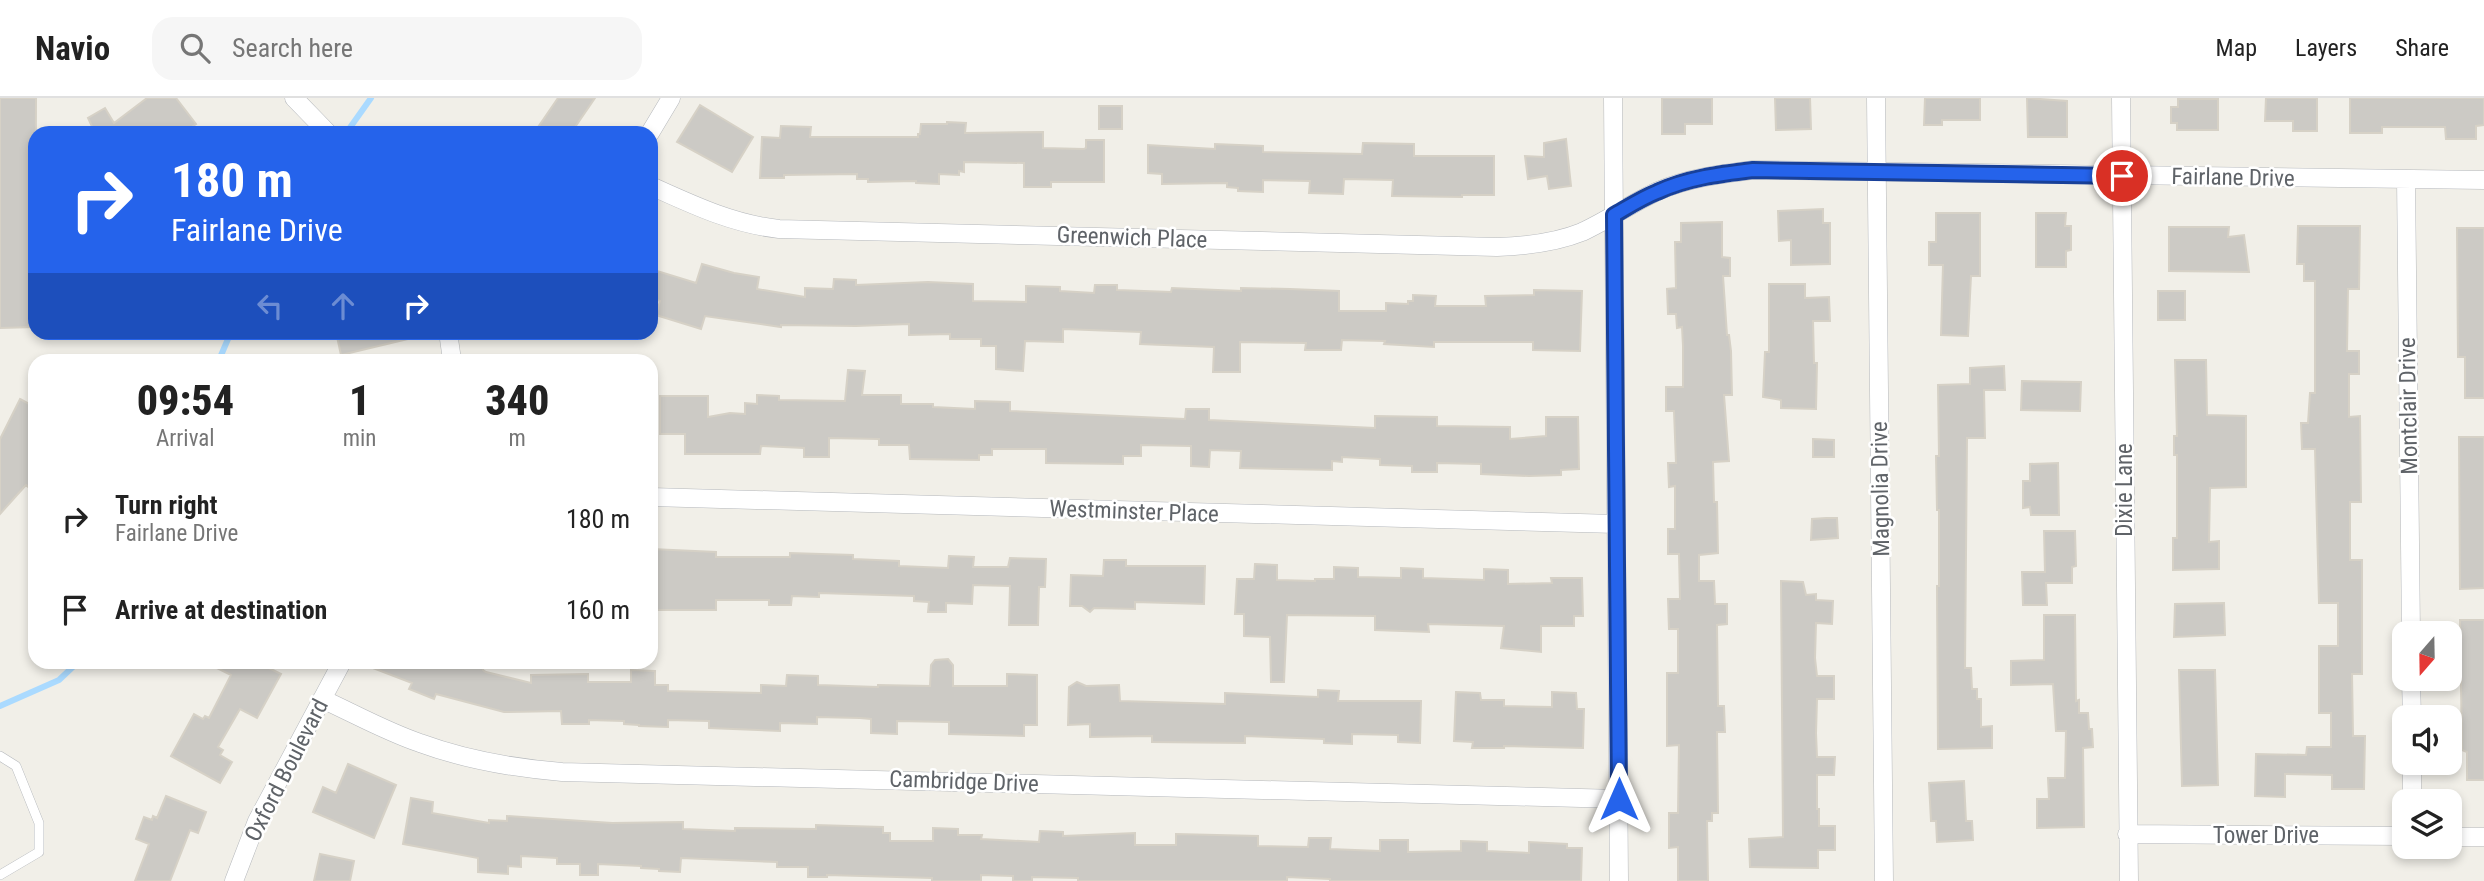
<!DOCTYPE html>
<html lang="en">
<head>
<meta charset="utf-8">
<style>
  :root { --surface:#fff; --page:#f6f6f6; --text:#222; --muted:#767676; --line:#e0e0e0 }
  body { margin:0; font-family:"Roboto Condensed",sans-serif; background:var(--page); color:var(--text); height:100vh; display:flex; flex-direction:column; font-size:26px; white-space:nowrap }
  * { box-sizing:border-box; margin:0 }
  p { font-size:23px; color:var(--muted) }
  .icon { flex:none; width:38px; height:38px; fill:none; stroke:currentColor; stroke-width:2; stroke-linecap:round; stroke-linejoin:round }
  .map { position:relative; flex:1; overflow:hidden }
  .panel { position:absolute; left:28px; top:256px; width:630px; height:315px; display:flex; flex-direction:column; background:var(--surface); border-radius:21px; box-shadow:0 4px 10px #0003 }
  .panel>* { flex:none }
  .banner { position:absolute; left:28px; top:28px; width:630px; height:214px; border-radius:21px; box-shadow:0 4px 10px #0003; background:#2563eb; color:#fff; overflow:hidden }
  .needle { width:46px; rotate:200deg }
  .fabs { position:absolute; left:2392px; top:523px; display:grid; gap:14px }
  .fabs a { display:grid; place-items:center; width:70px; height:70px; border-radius:14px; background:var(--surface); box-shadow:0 4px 10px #0003; font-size:35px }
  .pin { position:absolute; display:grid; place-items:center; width:60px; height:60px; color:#fff; margin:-30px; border:4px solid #fff; border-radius:50%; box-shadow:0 2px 7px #0007 }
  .me { position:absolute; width:77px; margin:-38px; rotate:0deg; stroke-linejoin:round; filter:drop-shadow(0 0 5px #0008) }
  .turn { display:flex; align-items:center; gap:24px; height:147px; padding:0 28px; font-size:32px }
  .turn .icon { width:91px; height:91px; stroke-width:2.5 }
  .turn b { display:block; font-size:49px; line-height:60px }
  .lanes { display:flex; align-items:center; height:66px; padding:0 28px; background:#0003; justify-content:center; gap:35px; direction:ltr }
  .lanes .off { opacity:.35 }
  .eta { display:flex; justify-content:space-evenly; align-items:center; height:119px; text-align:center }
  .eta b { font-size:42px; font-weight:800; line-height:49px }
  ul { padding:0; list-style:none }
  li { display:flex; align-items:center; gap:21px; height:91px; padding:0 28px }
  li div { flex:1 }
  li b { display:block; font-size:26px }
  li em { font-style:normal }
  header { display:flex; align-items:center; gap:42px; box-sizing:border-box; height:98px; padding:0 35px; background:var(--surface); border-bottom:2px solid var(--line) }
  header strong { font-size:33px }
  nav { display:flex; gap:38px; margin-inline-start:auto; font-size:24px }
  .search { width:490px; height:63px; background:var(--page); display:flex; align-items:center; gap:18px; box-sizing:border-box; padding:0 24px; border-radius:21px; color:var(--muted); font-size:26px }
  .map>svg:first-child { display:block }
</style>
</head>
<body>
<header>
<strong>Navio</strong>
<div class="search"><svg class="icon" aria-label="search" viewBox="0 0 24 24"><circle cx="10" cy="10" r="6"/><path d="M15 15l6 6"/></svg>Search here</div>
<nav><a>Map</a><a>Layers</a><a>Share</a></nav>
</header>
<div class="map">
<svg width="2484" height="783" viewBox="0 0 2484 783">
  <rect width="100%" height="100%" fill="#f1efe8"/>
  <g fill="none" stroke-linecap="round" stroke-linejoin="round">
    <!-- stream -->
    <path stroke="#aadaff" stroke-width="6" d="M349 31 371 0
      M219 262 231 234
      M0 608 59 582 78 564"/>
  </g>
  <!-- building -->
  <path fill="#cccac5" stroke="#d6d1c6" stroke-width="2" d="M0 0H36L35 229 0 230Z
    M147 0H176L196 26 183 35H95L88 20 105 10 114 25Z
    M558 0H595L571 35H534Z
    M1662 0H1712V26H1685V36H1662Z
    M1775 0H1810L1811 31 1776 32Z
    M1925 0H1980V22H1942V27H1924Z
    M2027 0 2067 3V39H2028Z
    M2266 0H2317V33H2293V23H2265Z
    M2350 0H2484V27L2476 28V41H2446L2445 29H2382V35H2350Z
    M2178 1H2218V32H2177V25H2171V9H2178Z
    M700 7 753 39 732 74 677 44Z
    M1099 8H1122V31H1099Z
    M947 24 966 25 965 35 1043 34V50L1084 51 1086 50V42H1104V84H1051V89H1024V65L964 64V74L959 73V77L939 76V86L916 85V83L868 84V81H857V76L784 77V80H760L762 39 780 40 781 28 811 29 810 39H918V36H920L921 26H947Z
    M1566 41 1571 88 1549 91 1547 78 1528 81 1525 58 1544 59V45Z
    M1363 45 1414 46V58H1494V97H1462V99L1392 98 1393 82 1344 81 1343 96 1309 95 1310 83 1263 82V94L1238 93V90L1227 89V85L1162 86V76L1148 75V47L1215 51V46L1263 48V54L1362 56Z
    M1823 111V125H1830V166L1791 167V142L1779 143 1778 113Z
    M1936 115H1980V178H1971L1968 238 1941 237 1943 167H1929V144H1936Z
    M2036 115H2066L2065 128H2071V152L2066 153V169H2036Z
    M1722 124V159L1730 160V178H1723L1727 237H1729L1731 253 1732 297H1724L1729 363 1713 364 1714 404H1717L1718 455 1699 457V483H1714L1715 506H1727V526L1717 527 1718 608H1724L1725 634H1717L1718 715H1712V723H1707L1708 783H1678V749L1669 750V715H1678L1679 647 1667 648V575H1678V531H1669L1668 501H1680L1679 456H1668V431H1675V388L1669 389 1668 365H1676L1674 313H1666V289H1683V248L1682 229 1677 230 1676 216H1668L1667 191 1676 190 1675 144H1681V125Z
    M2298 128H2360L2359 191H2348L2347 253H2359V276H2349V319L2360 318 2361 404H2350V462H2362V576H2352L2353 638H2365L2364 691H2332V677L2285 676V699L2255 698 2256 656 2306 657 2307 649H2331V615H2319V548H2338V505H2319L2315 351H2302L2301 325H2308L2310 295H2315V183H2304V166H2297Z
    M2169 129H2229L2228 139 2244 137 2249 174 2169 173Z
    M2457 130H2484V300H2465V259H2458Z
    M702 166 734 175 759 179 757 191 805 199V190L833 191 834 181 856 182V187L928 184 973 186V203L1026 204V188L1060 189V193L1094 195 1095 187H1117V192L1171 194 1172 190 1241 193V190L1290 191 1339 193V213H1386V205L1408 206V203H1413V197L1436 198 1435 208H1486L1485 198 1534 197V192L1582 193 1580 253 1533 252V244H1434V249L1384 246 1385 243 1342 242 1341 252H1305L1306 245 1240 244V274H1213L1214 249 1140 246 1141 234 1063 231V244L1025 243 1023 273 996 271V248H981V241H950V236L909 237V226L856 228 781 227V229L705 218 701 231 656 217 660 203 651 200V171L696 185Z
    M1769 186H1805V200L1829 199 1830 223H1813L1814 265H1817L1816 311 1781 310V302L1763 299 1765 254H1769Z
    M2158 193H2185V222H2158Z
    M336 234H407L408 241 341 257Z
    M2175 262H2206L2207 317 2246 318V389L2210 390 2209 444 2219 443V471L2173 472V440H2177V357H2174V338H2177Z
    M2004 268 2005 292H1984L1985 340H1967L1965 570H1971L1972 591H1977V601H1981V629L1992 628V650L1938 651 1937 488H1939V412H1937L1936 358H1939L1938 287 1970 286V270Z
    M848 272 865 273 862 297H901V306H933V309L975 311V303L1010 304V313L1185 321 1186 311H1209V322L1375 330V318L1437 319V328L1510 329V341L1546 338V319H1578L1579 371 1561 372V377L1529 378 1481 376V366L1437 365V374H1412V368L1380 367V361L1342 359V364L1332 363V372L1240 370 1241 353 1210 352 1209 369 1191 368V348L1141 347V358H1123V366L1046 365V351H992V357H979V362L910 361 909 347H879V341L829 340V359H804V350L761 348 760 356H685V336H660V298H708V319L730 315 745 316V305L757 306V297L779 298V302L845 303Z
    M2022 283 2081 284 2080 313 2021 312Z
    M20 301 35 309V395L26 387 0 416V341Z
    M2459 339H2484V490L2460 491Z
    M1813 341 1834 342V359H1813Z
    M2058 365 2059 417H2031L2030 409 2023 410V383H2030V366Z
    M1826 420H1837L1838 440 1811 442 1812 421Z
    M2044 433H2075L2076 468 2072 469V485H2046L2047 507H2023L2022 474H2045Z
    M651 451 716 454V459H790V455L853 457V461L899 463V468L948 470 949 458 974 459 973 469H1008L1010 460 1046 461 1045 489H1039L1038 527H1009L1010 488 973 487 972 506 946 505V514H928L929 504 914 503V498L819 495V499L792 498 791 507H769V502H716V512H651Z
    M1104 462H1126V468H1205L1204 506 1135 504V511L1094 510 1090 514 1082 508H1070L1071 477 1103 478Z
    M1255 466 1277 467V482L1315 483V481H1334V469L1358 470V479L1401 480V470L1423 471V480L1484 482V471L1508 472V486L1552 485 1551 480H1582L1583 518H1574V528H1541V554L1501 550 1504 528 1428 526 1429 534 1375 532V518L1287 517 1284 584H1271L1270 539 1244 538V516H1235L1237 481H1254Z
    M1781 483 1803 484 1806 497 1816 496V502L1833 503 1832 526 1816 525 1815 560 1817 578H1834V601H1817L1816 635 1817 659H1835L1834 677H1817V711H1819V728H1835V752H1818V770L1750 769 1749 741 1783 739Z
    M2224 505 2225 537 2174 539 2175 506Z
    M2044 517H2075L2076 603 2079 602V615H2088L2089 631H2092L2093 649 2083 650 2084 729 2037 730V701H2049L2048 680H2065L2066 633H2056L2053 586 2011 587V563L2044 562Z
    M2460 522H2484V682H2467V654L2462 652Z
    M948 561 953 567V588H1007V576L1037 577V627H1024V638L949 636V624L897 623V636L871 635V621L860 620 817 619V626L780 625V633L709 630V623L668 622V629L639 628V627L624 626V623L589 622V626H562L561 613 504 614 436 596 434 601 409 591 412 585 360 565 485 564 483 572 486 574 531 585V577L588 576V584H631V572L655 573V587H668V593L761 595V587L786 588 787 577 818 578V587L878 589V587L930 588 931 567 935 562Z
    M205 564H257L281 576 257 620 240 611 218 649 223 652 220 657 232 664 220 685 171 658 194 616 203 621 205 618 209 620 231 577Z
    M2179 572H2215L2218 687 2182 688Z
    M1077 584 1086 588 1119 587 1120 603 1225 606V595L1318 599V592L1339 593 1338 603H1421L1420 645 1398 644V637L1352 636V646L1324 645V641L1245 638V645L1152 644V638L1090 639V626L1068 627 1069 589Z
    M1456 594 1480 595 1481 602H1504V608L1552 609V594L1576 595 1577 611H1584L1583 650 1504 648V650H1472L1473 644 1454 643Z
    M348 666 396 687 374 740 313 714 323 689 336 695Z
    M1964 683 1966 723H1972L1973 742 1937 744 1936 723H1931L1929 685Z
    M166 698 206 714 198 735 190 732 170 783H135L149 746 136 741 144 719 152 722 153 718 157 720Z
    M411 700 433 704 432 715 489 725V722L507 723V718L612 725 683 724V731L735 733V730L816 731V727L883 729V735H890V743H933V730L958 731V737H982L981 741 1039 744 1040 733 1063 734V738L1135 735V747H1176V736L1258 738V748L1308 749 1309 740H1331L1330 751 1380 753V742H1408V754L1461 753V743L1487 744V753L1529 755V744L1567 746V750H1582L1581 783H1330V781L1287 779V783H1078V780L1032 779V783H1013V778L981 777V783H932V780L827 777V779H808V769H777V764L681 760 680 774 659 773V771L641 770V768L598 766V777H580V766H557V760L521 758V769L508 768V776L478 774V760L403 746Z
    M320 756 354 763 350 783H314Z"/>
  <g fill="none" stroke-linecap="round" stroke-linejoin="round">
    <!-- service casing -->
    <g stroke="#b5b8bc" stroke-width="10">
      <path id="service" d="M0 658 16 668 39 725V754L0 777"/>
    </g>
    <!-- minor casing -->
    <g stroke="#b5b8bc" stroke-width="19">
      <path id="minor" d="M294 0 328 35
        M1613 0 1619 783
        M1876 0 1884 783
        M2121 0 2129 783
        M650 35 671 0
        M2406 81 2411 536
        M651 88C693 107 733 126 779 131L1497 149C1526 148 1555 145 1582 134 1608 122 1632 105 1658 93 1688 80 1720 76 1753 72L2484 82
        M448 234 452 262
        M651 399 1616 426
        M2411 581 2412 620
        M322 601C355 616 387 634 420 645 466 662 513 670 562 674L1619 701
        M2412 665V704
        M2127 736 2404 738
        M2450 739H2484
        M234 783 257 723 342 564"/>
    </g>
    <!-- service -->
    <use href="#service" stroke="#fff" stroke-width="9"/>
    <!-- minor -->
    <use href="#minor" stroke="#fff" stroke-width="18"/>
  </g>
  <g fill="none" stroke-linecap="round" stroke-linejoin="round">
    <!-- route casing -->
    <g stroke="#184099" stroke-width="18">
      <path id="route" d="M1619 701 1614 117C1628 109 1642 100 1657 94 1687 80 1720 76 1753 72L2122 78"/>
    </g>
    <!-- route -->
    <use href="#route" stroke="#2563eb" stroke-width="12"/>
  </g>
  <g text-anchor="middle" stroke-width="5" stroke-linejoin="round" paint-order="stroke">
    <!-- street labels -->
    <g font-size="23" fill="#5f6368" stroke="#fff">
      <text transform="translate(2233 79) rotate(1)" y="8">Fairlane Drive</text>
      <text transform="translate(1132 139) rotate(2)" y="8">Greenwich Place</text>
      <text transform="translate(2408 308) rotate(-91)" y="8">Montclair Drive</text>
      <text transform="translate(1880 391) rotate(-91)" y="8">Magnolia Drive</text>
      <text transform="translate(2124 392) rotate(-90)" y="8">Dixie Lane</text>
      <text transform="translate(1134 413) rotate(2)" y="8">Westminster Place</text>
      <text transform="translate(286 672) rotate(-63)" y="8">Oxford Boulevard</text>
      <text transform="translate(964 683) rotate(2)" y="8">Cambridge Drive</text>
      <text x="2266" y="745">Tower Drive</text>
    </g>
  </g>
</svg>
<div class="fabs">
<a><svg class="needle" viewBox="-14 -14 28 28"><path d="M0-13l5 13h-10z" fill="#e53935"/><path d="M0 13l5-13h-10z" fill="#767676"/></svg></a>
<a><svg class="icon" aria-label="sound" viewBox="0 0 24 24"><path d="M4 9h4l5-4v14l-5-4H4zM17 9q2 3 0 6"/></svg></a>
<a><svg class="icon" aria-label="layers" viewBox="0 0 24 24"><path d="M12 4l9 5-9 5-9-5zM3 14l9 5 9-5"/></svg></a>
</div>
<div class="pin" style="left:2122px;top:78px;background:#d93025"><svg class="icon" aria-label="arrive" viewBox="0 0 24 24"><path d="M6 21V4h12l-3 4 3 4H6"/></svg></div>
<svg class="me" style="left:1619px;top:701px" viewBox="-20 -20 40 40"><path d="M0-17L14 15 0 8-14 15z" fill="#2563eb" stroke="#fff" stroke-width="4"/></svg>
<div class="banner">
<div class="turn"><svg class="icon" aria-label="right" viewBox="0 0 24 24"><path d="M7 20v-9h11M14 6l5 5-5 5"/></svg><div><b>180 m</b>Fairlane Drive</div></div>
<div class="lanes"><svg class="icon off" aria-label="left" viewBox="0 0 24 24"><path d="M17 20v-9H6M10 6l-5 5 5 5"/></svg><svg class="icon off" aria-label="ahead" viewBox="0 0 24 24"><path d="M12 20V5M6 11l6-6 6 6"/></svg><svg class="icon" aria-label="right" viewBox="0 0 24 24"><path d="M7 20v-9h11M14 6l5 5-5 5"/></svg></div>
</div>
<section class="panel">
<div class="eta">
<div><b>09:54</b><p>Arrival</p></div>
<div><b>1</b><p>min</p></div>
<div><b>340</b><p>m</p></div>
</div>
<ul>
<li><svg class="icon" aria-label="right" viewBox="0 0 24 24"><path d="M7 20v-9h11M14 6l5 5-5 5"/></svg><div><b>Turn right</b><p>Fairlane Drive</p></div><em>180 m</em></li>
<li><svg class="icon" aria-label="arrive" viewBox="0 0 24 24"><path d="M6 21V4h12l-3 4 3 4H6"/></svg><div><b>Arrive at destination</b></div><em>160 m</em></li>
</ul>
</section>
</div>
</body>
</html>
